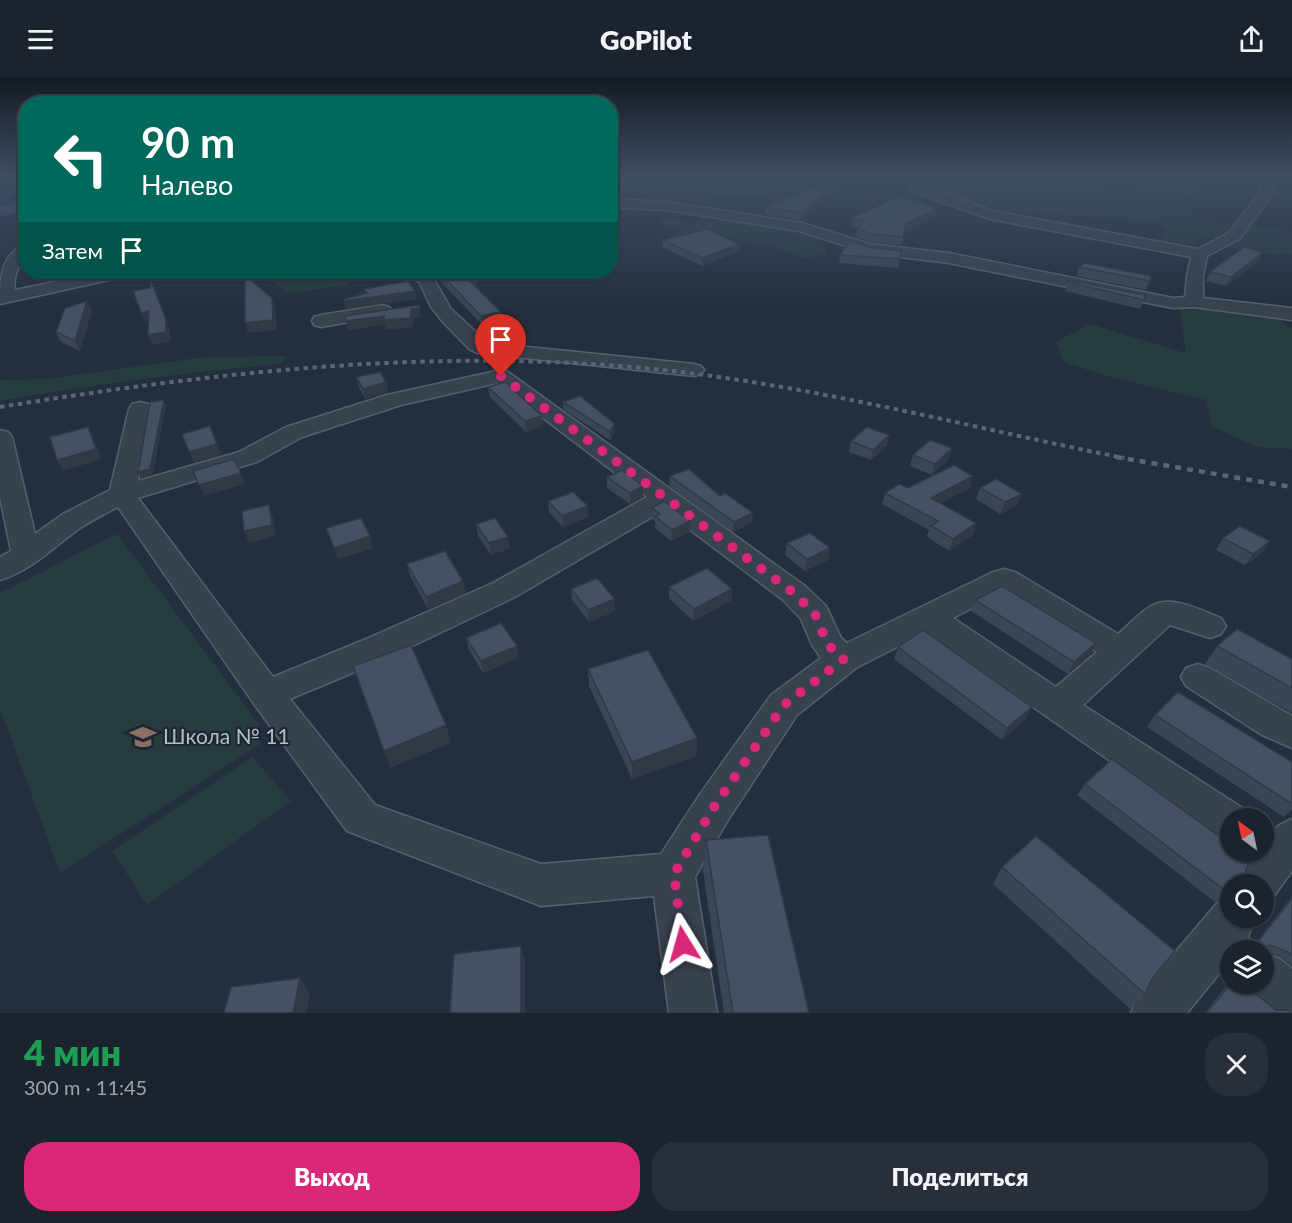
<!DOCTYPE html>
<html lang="ru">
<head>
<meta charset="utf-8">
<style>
  :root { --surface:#1b232e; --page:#282f3a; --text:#f1f3f6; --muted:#a0a4aa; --line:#39404a; --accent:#db2777 }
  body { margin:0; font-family:Lato,sans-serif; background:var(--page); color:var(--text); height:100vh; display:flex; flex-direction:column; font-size:22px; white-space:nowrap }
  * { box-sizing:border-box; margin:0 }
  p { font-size:20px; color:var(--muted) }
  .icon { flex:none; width:33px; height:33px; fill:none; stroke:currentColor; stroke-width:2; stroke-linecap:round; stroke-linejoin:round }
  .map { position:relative; height:935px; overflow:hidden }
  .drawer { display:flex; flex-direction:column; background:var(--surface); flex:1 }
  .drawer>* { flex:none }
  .hud { position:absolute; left:18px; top:18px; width:600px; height:183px; border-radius:24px; box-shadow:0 2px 4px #0004,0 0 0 2px var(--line); background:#00695c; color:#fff; overflow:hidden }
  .needle { width:39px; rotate:327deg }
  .controls { position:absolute; left:1220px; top:730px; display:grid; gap:12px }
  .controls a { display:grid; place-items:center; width:54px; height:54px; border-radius:50%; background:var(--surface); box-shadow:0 2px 4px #0004,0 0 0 2px var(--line); font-size:30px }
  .pin { position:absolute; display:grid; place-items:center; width:51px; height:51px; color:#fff; margin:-62px -26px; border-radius:50% 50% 50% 0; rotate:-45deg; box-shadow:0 0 6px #0007 }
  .pin .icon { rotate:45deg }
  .me { position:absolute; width:66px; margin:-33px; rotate:352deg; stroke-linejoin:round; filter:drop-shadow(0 0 4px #0008) }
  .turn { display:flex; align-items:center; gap:21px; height:126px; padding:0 24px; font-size:27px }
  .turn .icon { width:78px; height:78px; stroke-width:2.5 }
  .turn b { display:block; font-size:42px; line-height:51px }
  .then { display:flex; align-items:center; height:57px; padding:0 24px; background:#0003; gap:12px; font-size:22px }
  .round { display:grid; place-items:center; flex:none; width:63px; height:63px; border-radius:24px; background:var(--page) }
  .head { display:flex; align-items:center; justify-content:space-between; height:102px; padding:0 24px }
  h1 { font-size:36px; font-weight:800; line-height:45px; color:#1e9e55 }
  .button { display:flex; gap:12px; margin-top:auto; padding:12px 24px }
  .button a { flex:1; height:69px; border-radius:24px; background:var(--accent); color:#fff; font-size:24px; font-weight:800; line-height:69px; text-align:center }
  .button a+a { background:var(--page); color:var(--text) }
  header { display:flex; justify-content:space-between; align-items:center; height:78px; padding:0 24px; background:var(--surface); font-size:27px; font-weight:800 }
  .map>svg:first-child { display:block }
</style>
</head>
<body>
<header><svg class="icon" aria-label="menu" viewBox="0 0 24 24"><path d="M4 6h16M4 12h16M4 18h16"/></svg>GoPilot<svg class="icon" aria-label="share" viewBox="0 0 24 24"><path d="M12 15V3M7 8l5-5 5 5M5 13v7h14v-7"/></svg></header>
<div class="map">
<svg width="1292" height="935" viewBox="0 0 1292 935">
  <rect width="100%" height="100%" fill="#242f3e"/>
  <!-- green -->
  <path fill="#263c3f" d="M611 98H855L816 101 811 109 748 119 737 116 629 115 611 107Z
    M903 98H1038L1033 100 1047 106 1099 108 1112 122C1121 118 1130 112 1138 110 1154 106 1195 104 1209 112L1199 113 1173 124 1229 147V157L1215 161 1203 160C1193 168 1167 168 1156 163L1168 151 1155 143 976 131Z
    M668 140 688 144 732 143 819 158 827 176 802 180 780 170 748 166 717 155 689 158 658 144Z
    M1253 147 1292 154V177L1282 175 1275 177 1226 169Z
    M287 194H351L349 207 288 215 273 204Z
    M1180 231H1210L1279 239 1284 246 1292 250V371L1256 369 1212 348 1206 322 1110 299 1063 284 1056 264 1090 246 1186 275Z
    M288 278 280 286C186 294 93 307 0 323V302L47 301 205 279Z
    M117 456 258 645 260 666 60 795 0 630V515Z
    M252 679 291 723 147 827 112 773Z"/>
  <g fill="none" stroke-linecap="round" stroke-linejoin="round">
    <!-- river -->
    <path fill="#394c67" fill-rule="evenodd" d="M26 124V134L0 138V128Z"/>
    <!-- minor casing -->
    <g stroke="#565f6c" stroke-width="3">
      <path id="minor" d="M1252 98C1262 98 1268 97 1274 106L1271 118 1239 161 1207 178 1203 198V220L1292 230V242L1194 229 1173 230 949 185 868 175 799 153 667 132 610 129V121L667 124 802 145 870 166 949 175 1173 220 1185 219 1187 198 1191 179 990 141 912 113 910 110 917 106 922 107 993 133 1198 171 1229 155 1258 117 1261 107Z
        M26 167C26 186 12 189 15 212L101 194H129L127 198 0 226C0 202 0 175 26 167Z
        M407 194 430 195 451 231 488 265 694 286 701 288 704 292 701 296 694 298 477 275 469 271 443 244 431 229 420 205Z
        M383 227 389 229 392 233 389 237 321 249 314 247 312 243 314 239 321 237Z
        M501 292 508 294 805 508 826 528 841 560 847 565 993 494 1004 491 1015 494 1118 556C1129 547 1140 534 1151 528 1172 516 1202 533 1221 540L1226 548 1221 556 1210 560 1170 547 1083 627 1244 731 1249 741H1230V762L1216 757 926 554 856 590 797 637 728 742 695 799 717 935H669L654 818 541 828 347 753 254 626 118 429C105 436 92 442 80 450 55 468 31 493 0 502V479L11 473 0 419V352L8 354 12 359 35 456 63 436 110 412 129 331 132 326 140 324 148 326 151 331 138 403 239 374 286 349 387 317ZM497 305 647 419 493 505 359 564 273 599 138 420 257 384 302 359 401 327ZM664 432 783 522 801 541 812 567 821 580 771 617 700 716 661 776 541 786 375 727 290 621 383 582 515 519ZM1003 514 1097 574 1056 609 953 540Z
        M1198 586 1210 590 1292 638V670L1262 657 1186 608 1181 599 1186 590Z
        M1292 741V793L1271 822 1263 825V807H1234L1241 792 1255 774H1263C1263 756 1277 747 1292 741Z
        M1230 819V840H1256L1248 858 1254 873H1230V896L1222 892 1187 935H1131L1138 918 1218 824Z
        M1263 874 1280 881 1292 891V935H1271L1246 915 1243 906H1263Z"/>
    </g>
    <!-- path -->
    <path stroke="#44595c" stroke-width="1.5" stroke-dasharray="2 2" stroke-linecap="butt" d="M0 119 26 112"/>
    <!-- minor -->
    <use href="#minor" fill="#38414e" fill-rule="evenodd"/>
    <!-- rail-far2 -->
    <path stroke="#5a6575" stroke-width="2" stroke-dasharray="3 3" stroke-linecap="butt" d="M1277 98 1292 103"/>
    <!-- rail-far1 -->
    <path stroke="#5a6575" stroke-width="4" stroke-dasharray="4.5 4.5" stroke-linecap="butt" d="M0 329C217 294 434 269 653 291 813 307 967 349 1124 380"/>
    <!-- rail -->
    <path stroke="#5a6575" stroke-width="4.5" stroke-dasharray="6 6" stroke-linecap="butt" d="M1116 379 1292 409"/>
  </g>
  <!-- wall -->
  <path fill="#3b4654" d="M840 104 839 111 800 142 765 137 766 129Z
    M937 131 936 138 904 154 902 167 870 164 856 159 858 150 851 148 852 140Z
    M663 162 739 166V173L702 188 662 169Z
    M840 177 900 181 898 190 839 185Z
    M1259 183 1226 208 1206 203 1210 194Z
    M1079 189 1150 203 1146 212 1076 198Z
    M432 194H476L478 204 475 208 502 243 483 248Z
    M1068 204 1144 222 1140 231 1065 213Z
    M92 232 80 273 61 264 56 254Z
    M356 299 386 304 388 314 365 321 359 309Z
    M488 309 542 338 543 348 526 354 490 319Z
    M563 324 615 354 610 362 563 331Z
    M889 357 886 368 871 382 849 374 851 363Z
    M913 377 949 381 932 397 910 388Z
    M670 398 752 444 733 454 669 408Z
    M607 399 643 408V419L630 426 607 410Z
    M908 410H970L940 425 976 445 973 457 949 473 927 459 929 452 882 426 885 415Z
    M980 410 1017 427 1000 436 976 421Z
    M548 423 588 428V439L563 449 549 434Z
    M652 430 690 443V454L671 463 655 450V443L652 441Z
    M476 446 510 470 491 477 478 458Z
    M326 450 373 470 338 481Z
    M1223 460 1262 475 1245 487 1216 472Z
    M787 465 830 470 828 482 805 493 785 477Z
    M407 486 463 503 466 515 428 531 410 498Z
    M669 509 732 511 731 523 693 543 669 520Z
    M571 511 615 533 589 544 572 522Z
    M975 522 1096 565 1090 577 1068 596 971 533Z
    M466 560 517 568 518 580 483 595 469 572Z
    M1217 568 1292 581V635L1205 586Z
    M898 569 1026 641 1002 662 894 581Z
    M588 591 697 660 696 678 632 701 589 608Z
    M1155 637 1292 684V731L1284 739 1147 649Z
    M1085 706 1230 807V813L1224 819 1215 824 1077 717Z
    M706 762 809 935H724L703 793Z
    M1002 789 1152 901 1145 916 1130 931 993 806Z
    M1292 818V888L1281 879 1267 873V899L1263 902V873H1255L1254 867Z
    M1230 903V906L1251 912 1276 932 1292 935H1205Z"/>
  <!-- shaded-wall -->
  <path fill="#303945" d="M840 104 839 111 800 142 801 135Z
    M614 130 615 137 610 138V131Z
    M937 131 936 138 903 154 905 146Z
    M739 166V173L702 188V180Z
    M1263 174 1259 183 1226 208 1231 199Z
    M477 195 478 204 471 212 470 203Z
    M151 203 170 251V264L152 267 148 257Z
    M415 213 417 221 346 231 344 223Z
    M272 220 275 229 277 252 248 255 245 245Z
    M87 223 92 232 80 273 75 263Z
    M419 227 421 239 413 240V249L386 252 385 247 348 252 346 243 384 238 411 231Z
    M149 233 153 242 145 244 141 235Z
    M501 234 502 243 483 248 481 238Z
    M386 304 388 314 365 321 363 311Z
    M164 322 166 327 153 396 141 400 138 394Z
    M542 338 543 348 526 354 525 343Z
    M615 346V354L610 362V354Z
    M88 349 94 360 101 381 63 393 57 382Z
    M889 357 886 368 871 382 873 372Z
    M217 366 222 377 194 385 189 374Z
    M952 370 949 381 932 397 935 386Z
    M241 395 245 406 204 418 199 407Z
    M973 398 970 410 928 431 931 420Z
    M643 408V419L630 426V415Z
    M1022 416 1017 427 1000 436 1005 424Z
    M269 427 273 438 276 458 249 465 244 453Z
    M588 428V439L563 449 562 438Z
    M753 435 752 444 733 454 734 444Z
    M690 443V454L671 463 672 452Z
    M976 445 973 457 949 473 953 461Z
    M370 458 373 470 338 481 334 470Z
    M508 459 510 470 491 477 489 465Z
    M1270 463 1262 475 1245 487 1253 476Z
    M830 470 828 482 805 493 807 481Z
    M463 503 466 515 428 531 426 519Z
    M732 511 731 523 693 543 694 531Z
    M615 521V533L589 544 588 532Z
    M1096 565 1090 577 1068 596 1074 584Z
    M517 568 518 580 483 595 481 583Z
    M1032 629 1026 641 1002 662 1007 650Z
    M446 647 451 665 390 690 384 673Z
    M697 660 696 678 632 701V684Z
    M1230 811V813L1224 819 1215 824 1226 813Z
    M521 868 525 883V935H521Z
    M300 900 310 915 307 935H293Z"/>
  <!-- building -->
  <path fill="#455162" stroke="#303945" stroke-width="1.5" d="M838 100 840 104 801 135 766 129Z
    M900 118 937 131 905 146 903 159 872 156 858 151 863 143 852 140Z
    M707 151 739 166 702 180 663 162Z
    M850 163 869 169 901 173 900 181 840 177Z
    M1244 169 1263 174 1231 199 1210 194Z
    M1085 185 1151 198 1150 203 1079 189Z
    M439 194H476L477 195 470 203 501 234 481 238Z
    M245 197 272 220 273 242 245 245Z
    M1069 202 1145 217 1144 222 1068 204Z
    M151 203 166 241V254L148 257 149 233 141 235 133 213 150 210Z
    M408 203 415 213 344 223V221L367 215 364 211Z
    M87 223 75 263 56 254 65 230Z
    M419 227 420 230 411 231V240L384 242V238L346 243 345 238Z
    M380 294 386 304 363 311 356 299Z
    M505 304 542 338 525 343 488 309Z
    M580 318 615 346 610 354 563 324Z
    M164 322 150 391 138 394 150 324Z
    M210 348 217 366 189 374 182 356Z
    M88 349 96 371 57 382 50 359Z
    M867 349 889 357 873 372 851 363Z
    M930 362 952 370 935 386 913 377Z
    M234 381 241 395 199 407 193 393Z
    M954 387 973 398 931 420 976 445 953 461 931 448 938 443 885 415 899 406 908 410Z
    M689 391 720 418 725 415 753 435 734 444 670 398Z
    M622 392 643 408 630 415 607 399Z
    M996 401 1022 416 1005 424 980 410Z
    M573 414 588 428 562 438 548 423Z
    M664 423 690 443 672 452 655 438 660 436 652 430Z
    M269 427 272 447 244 453 242 433Z
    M361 440 370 458 334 470 326 450Z
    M495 440 508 459 489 465 476 446Z
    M1240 448 1270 463 1253 476 1223 460Z
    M810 455 830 470 807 481 787 465Z
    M445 473 463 503 426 519 407 486Z
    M707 490 732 511 694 531 669 509Z
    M597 500 615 521 588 532 571 511Z
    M1002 508 1096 565 1074 584 975 522Z
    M501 545 517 568 481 583 466 560Z
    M1237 551 1292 581V610L1217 568Z
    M923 552 1032 629 1007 650 898 569Z
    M411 567 446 647 384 673 353 588Z
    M648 572 697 660 632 684 588 591Z
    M1178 614 1292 684V726L1155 637Z
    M1112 681 1230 766V774H1241L1250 780 1244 798 1236 807H1230V811L1226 813 1085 706Z
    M768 757 809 935H733L706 762Z
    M1036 758 1175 873 1152 901 1145 916 1002 789Z
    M1292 820V877L1288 874 1270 867 1267 869V899H1263V873H1256L1259 870 1262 869 1260 861Z
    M521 868V935H450L454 876Z
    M300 900 293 935H224L231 909Z
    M1230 906H1249L1251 912 1276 932H1292V935H1207Z"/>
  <!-- sky -->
  <linearGradient id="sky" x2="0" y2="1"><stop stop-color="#141a22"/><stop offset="0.43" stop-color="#3f4d63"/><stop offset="1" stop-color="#3f4d63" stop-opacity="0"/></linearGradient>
  <rect width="1292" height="229" fill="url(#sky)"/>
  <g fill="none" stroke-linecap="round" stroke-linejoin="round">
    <!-- route -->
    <path stroke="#db2777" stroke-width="10" stroke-dasharray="0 18" d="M501 298 794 515 815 536 828 567 844 581 784 627 714 729 674 796 683 866"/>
  </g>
  <!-- icons -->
  <defs>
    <g id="school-bare" transform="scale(2.07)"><path d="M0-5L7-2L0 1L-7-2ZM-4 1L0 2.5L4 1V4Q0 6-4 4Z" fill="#8d6e63" stroke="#1d2633" stroke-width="2.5" paint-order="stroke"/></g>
  </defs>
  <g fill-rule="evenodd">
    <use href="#school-bare" x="143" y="659"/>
  </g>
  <g text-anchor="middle" stroke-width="4.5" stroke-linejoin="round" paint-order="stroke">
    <!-- near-poi labels -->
    <g font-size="21" fill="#b4bcc9" stroke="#1d2633" text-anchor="start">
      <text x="163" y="666">Школа № 11</text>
    </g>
  </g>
</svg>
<div class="controls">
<a><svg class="needle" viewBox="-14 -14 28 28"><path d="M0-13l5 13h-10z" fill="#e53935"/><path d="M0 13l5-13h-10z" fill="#a0a4aa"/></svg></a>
<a><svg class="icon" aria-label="search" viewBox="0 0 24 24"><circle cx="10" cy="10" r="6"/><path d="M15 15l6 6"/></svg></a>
<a><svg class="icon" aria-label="layers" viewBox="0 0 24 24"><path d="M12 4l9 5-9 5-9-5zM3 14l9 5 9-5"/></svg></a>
</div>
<div class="pin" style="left:501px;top:298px;background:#d93025"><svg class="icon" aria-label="arrive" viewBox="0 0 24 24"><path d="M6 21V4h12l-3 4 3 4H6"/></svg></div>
<svg class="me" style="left:683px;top:866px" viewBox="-20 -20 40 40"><path d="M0-17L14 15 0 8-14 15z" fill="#db2777" stroke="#fff" stroke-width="4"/></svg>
<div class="hud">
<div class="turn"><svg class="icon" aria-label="left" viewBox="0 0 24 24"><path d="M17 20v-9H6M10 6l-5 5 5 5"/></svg><div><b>90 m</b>Налево</div></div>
<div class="then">Затем<svg class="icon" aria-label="arrive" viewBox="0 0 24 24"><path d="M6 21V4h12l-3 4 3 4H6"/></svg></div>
</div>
</div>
<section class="drawer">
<div class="head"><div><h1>4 мин</h1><p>300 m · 11:45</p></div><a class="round"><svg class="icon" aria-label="close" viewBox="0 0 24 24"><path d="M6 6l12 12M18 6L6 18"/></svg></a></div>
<div class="button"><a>Выход</a><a>Поделиться</a></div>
</section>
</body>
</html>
